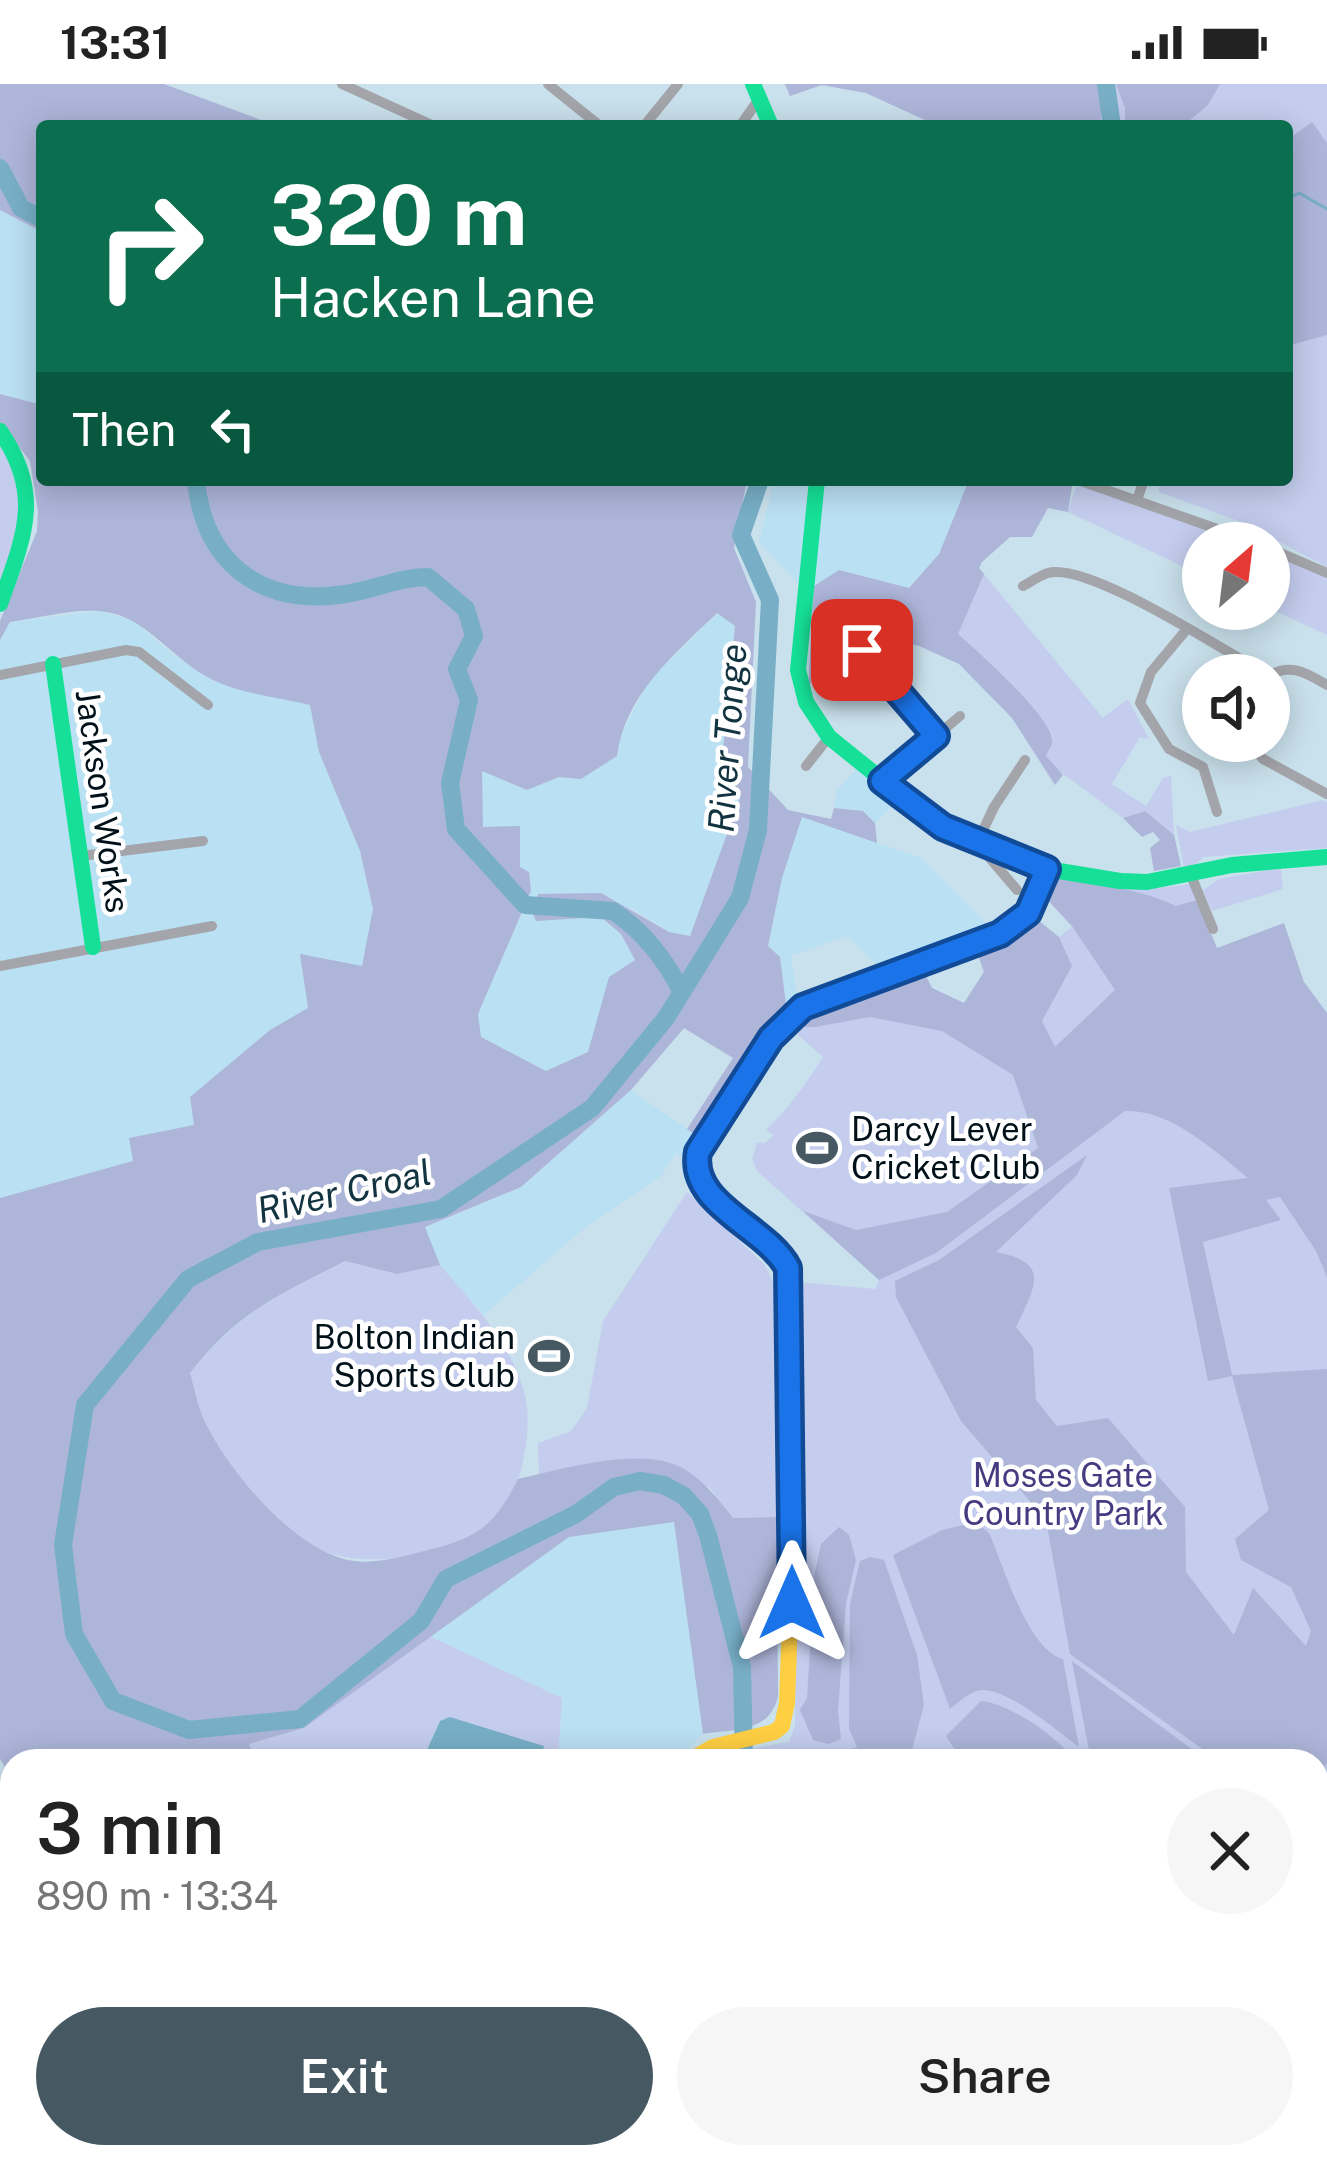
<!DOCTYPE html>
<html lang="en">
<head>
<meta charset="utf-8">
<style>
  :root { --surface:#fff; --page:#f6f6f6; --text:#222; --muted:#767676; --accent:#465962 }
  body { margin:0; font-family:"Public Sans",sans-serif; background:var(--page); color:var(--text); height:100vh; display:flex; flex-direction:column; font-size:45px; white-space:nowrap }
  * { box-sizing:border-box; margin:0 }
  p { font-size:39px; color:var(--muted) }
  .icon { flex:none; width:66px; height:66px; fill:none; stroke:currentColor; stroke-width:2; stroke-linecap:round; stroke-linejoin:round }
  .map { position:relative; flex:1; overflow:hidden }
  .sheet { position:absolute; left:0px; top:1665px; width:1329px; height:420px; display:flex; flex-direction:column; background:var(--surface); border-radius:36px 36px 0 0; box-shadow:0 6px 30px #0003 }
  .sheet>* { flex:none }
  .banner { position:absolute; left:36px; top:36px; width:1257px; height:366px; border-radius:12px; box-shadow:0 6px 30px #0003; background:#0b6e4f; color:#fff; overflow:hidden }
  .needle { width:78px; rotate:28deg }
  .buttons { position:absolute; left:1182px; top:438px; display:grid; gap:24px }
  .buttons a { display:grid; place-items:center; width:108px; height:108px; border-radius:50%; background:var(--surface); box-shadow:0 6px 30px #0003; font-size:60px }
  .pin { position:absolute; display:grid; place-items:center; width:102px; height:102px; color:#fff; margin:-51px; border-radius:24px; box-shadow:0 6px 18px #0006 }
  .me { position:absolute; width:132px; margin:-66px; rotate:0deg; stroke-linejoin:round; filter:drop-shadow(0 0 9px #0008) }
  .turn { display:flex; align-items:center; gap:42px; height:252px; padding:0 36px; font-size:54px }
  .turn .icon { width:156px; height:156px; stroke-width:2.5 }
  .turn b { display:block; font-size:84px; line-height:102px }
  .then { display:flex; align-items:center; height:114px; padding:0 36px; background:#0003; gap:24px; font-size:45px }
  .round { display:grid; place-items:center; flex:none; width:126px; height:126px; border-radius:63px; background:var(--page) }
  .head { display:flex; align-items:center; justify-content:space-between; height:204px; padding:0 36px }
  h1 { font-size:72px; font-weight:600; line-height:90px }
  .primary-button { display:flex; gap:24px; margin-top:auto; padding:24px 36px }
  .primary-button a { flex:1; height:138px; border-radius:72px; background:var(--accent); color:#fff; font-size:48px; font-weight:600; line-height:138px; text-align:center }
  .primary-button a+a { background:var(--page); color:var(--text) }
  .status { display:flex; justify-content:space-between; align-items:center; height:84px; padding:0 60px; background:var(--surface); direction:ltr }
  .status svg { height:33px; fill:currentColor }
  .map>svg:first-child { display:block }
</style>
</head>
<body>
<div class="status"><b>13:31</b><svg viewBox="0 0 49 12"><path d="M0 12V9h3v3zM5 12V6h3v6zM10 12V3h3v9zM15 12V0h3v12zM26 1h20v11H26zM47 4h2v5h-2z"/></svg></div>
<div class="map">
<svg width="1327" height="2085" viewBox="0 0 1327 2085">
  <rect width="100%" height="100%" fill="#c9e1ec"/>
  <!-- built -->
  <path fill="#bae0f3" d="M0 126 42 148V321L0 310Z
    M774 396H808L801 503 759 458Z
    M825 396H969L939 470 908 504 840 486 814 502Z
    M99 527 133 536 168 567 213 597 310 621 319 668 360 767 373 825 362 883 309 924 270 946 195 1041 129 1054 134 1077 0 1114V556L9 538Z
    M718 529 735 542 721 686 740 714 690 852 669 848 631 824 601 833 621 850 636 877 598 936 588 968 546 987 480 953 478 930 512 844 524 829 520 784 483 744 481 686 527 706 560 693 581 695 617 672 620 653 649 596Z
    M857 684 895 719 875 739 863 727 834 724 837 707Z
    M802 733 921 774 992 845 883 887 847 852 791 872 798 918 787 928 780 873 768 862 782 794Z
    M631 1006 700 1054 689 1077 676 1069 662 1091 581 1147 484 1231 440 1181 424 1144 521 1103Z
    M675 1438 703 1650 676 1677H558L562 1614 429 1552 569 1453Z"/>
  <!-- green -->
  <path fill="#c4cdee" d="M785 0H1327V483L1244 439 1159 408V396H1287V42H938L866 9 822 1 790 12Z
    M0 356C32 409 21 442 0 497Z
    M1078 396 1247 459H1203V492L1068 428Z
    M1269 467 1327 489V551L1269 524Z
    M984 490 1103 634 1128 615 1149 655 1140 653 1112 700 1146 722 1163 694 1171 692 1174 751 1145 727 1123 734 1055 684 1046 672 1052 653 1032 623 957 551Z
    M1323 716 1327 718V764L1203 773 1195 781 1184 783 1176 741 1190 748Z
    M1281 784 1283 805 1212 827 1203 806 1219 795Z
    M1052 792C1101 803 1140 809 1190 800L1217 864 1327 1050V2076L1317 2063V1677H752L753 1664 789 1658 795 1641 799 1198 875 1205 879 1196 757 1087 752 1075 757 1058 765 1059 774 1051 766 1046C790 1023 804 1002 823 973L789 943 808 928 924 888 932 904 964 919 984 888 977 868 1013 858 1027 840 1039 837 1059 853 1072 843 1044 812Z
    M687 1108 765 1181 776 1205 777 1433 733 1434 709 1403 573 1383 539 1391 538 1359 571 1347 587 1324 603 1237Z
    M345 1177 397 1190 440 1181C472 1218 513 1261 525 1311 533 1344 522 1408 498 1433 461 1472 363 1488 316 1464 279 1445 224 1379 206 1342 198 1326 195 1306 190 1289 237 1229 279 1211 345 1177Z
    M429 1552 562 1614 558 1677H541L544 1662 440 1637 422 1677H257L249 1660 304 1644Z
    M0 1771 12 1802V1942L0 1910Z
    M760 2073H1042L1051 2085H748Z"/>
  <!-- forest -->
  <path fill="#adb5d9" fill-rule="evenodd" d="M0 0H164L278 42H42V148L0 126Z
    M785 0H1101V42H938L866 9 822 1 790 12Z
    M1116 0H1220L1208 21 1183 42H1125V24Z
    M1312 38 1327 59V251L1287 262V56Z
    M0 310 42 321V396H747L734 464 756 518 748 683 788 726 831 735 834 724 863 727 875 739 877 759 802 733 782 794 768 862 780 873 787 928 744 980 700 1054 687 1045 733 974 684 944 631 1006 521 1103 425 1143 440 1181 397 1190 345 1177C279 1211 237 1228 190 1289 195 1306 198 1326 207 1342 231 1390 298 1470 354 1477 378 1480 405 1472 428 1466 478 1454 495 1441 518 1395 563 1385 645 1360 686 1386 706 1399 719 1416 733 1434L777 1433 778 1612C770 1649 735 1645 703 1650L674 1438 569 1453 304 1644 249 1660 257 1677H12V1695L0 1675V1114L133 1077 129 1054 194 1041 190 1013 270 946 308 924 300 870 362 882 373 825 360 767 319 668 310 621C279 613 240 610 211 595 176 578 149 537 111 529 81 522 41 534 10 538L0 556V537L37 447 38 427 30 377 0 339ZM717 529 735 542 721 687 740 714 690 852 669 848 601 809 538 810 533 830 536 837 601 833 621 850 635 876 609 893 588 968 546 987 481 953 478 930 531 807 529 788 520 783V742L483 743 482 687 527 706 559 693 581 695 617 672C625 610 675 570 717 529Z
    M969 396H1073L1068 428 1048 424 1032 453H1010L982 478 979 484 984 490 958 550C976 566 1052 633 1052 656 1053 661 1048 666 1046 672L1063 691 1055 701 1012 634 959 580 919 562 858 546 831 551 808 606 814 502 839 486 909 504 939 470Z
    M1145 727 1174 751 1181 782 1154 787 1150 764 1160 756 1153 748 1142 753 1123 734Z
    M1052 792C1094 802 1138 803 1176 822L1197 816 1217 864 1284 839 1304 898 1327 929V1193L1316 1167 1280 1113 1266 1116 1281 1136 1203 1158 1232 1291 1327 1285V1679L1317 1692V1677H1219L1070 1570 1046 1436 961 1337 896 1213 895 1197 939 1176 1087 1071 1077 1091 996 1168C1052 1179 1035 1202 1016 1243L1033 1264 1036 1316 1057 1342 1108 1334 1185 1423 1186 1488 1234 1551 1253 1504 1306 1562 1311 1547 1291 1503 1241 1476 1235 1455 1269 1426 1232 1292 1208 1297 1169 1104 1248 1094C1214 1066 1170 1025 1125 1027L936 1169 879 1196 803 1127 856 1146 947 1128 1038 1064 1013 991 942 947 870 933 815 943H789L808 928 924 888 932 904 964 919 984 888 977 868 1013 858 1027 840 1039 837 1059 853 1072 882 1042 937 1055 963 1115 906 1072 842 1044 812Z
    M976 1438 989 1449C1004 1482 1027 1565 1063 1575L1079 1663C1057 1647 1011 1607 984 1606 972 1605 959 1618 950 1625L893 1471 942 1446Z
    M839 1443 849 1451 856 1476 846 1520 838 1627 841 1655 829 1660 813 1656 800 1626 807 1614 815 1488 821 1460Z
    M870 1473 884 1476 917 1571 924 1621 909 1677H827L823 1674 857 1663 849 1645 850 1520 860 1477Z
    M1072 1577 1208 1677H1091Z
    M981 1617C1011 1620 1058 1653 1075 1677H954L958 1671 946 1652Z
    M1327 1695V1998L1317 1991V1708Z
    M471 2073H627L695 2085H469Z"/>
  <!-- water -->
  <path fill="#78afc7" d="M450 1633 544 1662 541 1677H422L440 1637Z
    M1317 2063 1327 2076V2085H1273L1216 2076 1126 2085H1051L1042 2073H1317Z"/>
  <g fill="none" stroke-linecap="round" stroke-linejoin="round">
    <!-- stream -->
    <path stroke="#78afc7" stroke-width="3" d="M1287 115 1299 109 1327 125
      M429 2085 433 2073"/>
    <!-- river -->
    <path stroke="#78afc7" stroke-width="18" d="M1106 0 1112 42
      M0 84 21 124 42 135
      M196 396C204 480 262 523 345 510 374 506 399 493 428 493L466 525 474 552 457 585 469 616 450 699 456 745 525 821 613 827C642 846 666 876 681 907
      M744 1677 742 1583 708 1451 700 1430 684 1412 664 1401 640 1397 614 1403 576 1430 446 1495 421 1537 300 1635 189 1646 113 1617 74 1550 63 1461 85 1321 188 1195 258 1158 441 1125 592 1024 666 934 740 814 758 746 770 516 741 451 760 396"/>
    <!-- street -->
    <path stroke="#a4a5ab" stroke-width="10" d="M342 0 434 42
      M548 0 600 42
      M644 42 678 0
      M740 42 759 15
      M1078 396 1257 459
      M1137 416 1144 396
      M1269 464 1327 489
      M1023 502C1031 498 1040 491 1048 489 1085 478 1207 556 1244 577L1258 591
      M1187 545 1151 588 1140 619 1169 665 1203 683 1217 728
      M862 566 936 652
      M0 591 126 566 139 568 208 621
      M1269 592C1290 578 1308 590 1327 601
      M1248 657 1263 675 1327 710
      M806 682 829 653
      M882 697 960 632
      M81 772 203 757
      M1190 789 1213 845
      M1017 806 977 759 994 723 1025 676
      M0 882 212 842"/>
    <!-- fast -->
    <path stroke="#16e098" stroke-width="16" d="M753 0 771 42
      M0 347C44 410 24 453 0 520
      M817 396 798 586 806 618 829 653 927 732 959 752 1047 785 1120 797 1147 798 1232 781 1327 773
      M53 580 93 863
      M0 1715 12 1741
      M0 1751 12 1775
      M20 2073 25 2085
      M40 2073 45 2085
      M80 2073 83 2085
      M386 2085 392 2073"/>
    <!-- slow -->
    <path stroke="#ffcf43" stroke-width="16" d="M689 1677 713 1663 774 1648 782 1642 787 1619 794 1424 787 1184C766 1153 687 1109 698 1069 703 1049 732 1015 744 997
      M0 1928 12 1958
      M0 2015 6 2032
      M61 2073 67 2085
      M128 2073 132 2085"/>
    <!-- jam -->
    <path stroke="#f24e42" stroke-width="16" d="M744 997 771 954 803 923 1000 850 1028 829 1047 785
      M0 1980 12 2009"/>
  </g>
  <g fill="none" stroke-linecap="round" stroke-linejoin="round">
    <!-- route casing -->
    <g stroke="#114b97" stroke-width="30">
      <path id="route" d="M792 1519 788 1184C767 1143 688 1121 698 1068L771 954 803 923 1000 850 1028 829 1047 785 943 743 882 697 936 652 862 566"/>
    </g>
    <!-- route -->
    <use href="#route" stroke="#1a73e8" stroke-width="21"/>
  </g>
  <!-- icons -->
  <defs>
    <g id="stadium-bare" transform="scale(3.24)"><path d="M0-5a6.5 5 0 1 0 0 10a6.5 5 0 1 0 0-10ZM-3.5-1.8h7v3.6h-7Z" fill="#465962" stroke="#fff" stroke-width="2.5" paint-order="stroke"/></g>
  </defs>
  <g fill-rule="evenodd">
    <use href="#stadium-bare" x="817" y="1064"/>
    <use href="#stadium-bare" x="549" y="1272"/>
  </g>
  <g text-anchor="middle" stroke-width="9" stroke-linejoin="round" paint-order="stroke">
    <!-- street labels -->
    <g font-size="33" fill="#001018" stroke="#fff">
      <text transform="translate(103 717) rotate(82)" y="12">Jackson Works</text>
    </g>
    <!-- poi labels -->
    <g font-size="33" fill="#001018" stroke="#fff" text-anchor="start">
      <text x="851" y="1057">Darcy Lever<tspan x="851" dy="38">Cricket Club</tspan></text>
      <text x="515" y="1265" text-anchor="end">Bolton Indian<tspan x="515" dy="38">Sports Club</tspan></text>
    </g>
    <!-- park labels -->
    <g font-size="33" fill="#473a80" stroke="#fff">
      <text x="1063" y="1403">Moses Gate<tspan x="1063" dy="38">Country Park</tspan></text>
    </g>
    <!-- water labels -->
    <g font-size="36" font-style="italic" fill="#123340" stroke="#fff">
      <text transform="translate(727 654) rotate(-86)" y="13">River Tonge</text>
      <text transform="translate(344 1107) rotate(-13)" y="13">River Croal</text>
    </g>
  </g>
</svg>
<div class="buttons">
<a><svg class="needle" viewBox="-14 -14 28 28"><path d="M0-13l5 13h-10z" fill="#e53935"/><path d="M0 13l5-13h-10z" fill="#767676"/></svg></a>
<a><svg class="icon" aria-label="sound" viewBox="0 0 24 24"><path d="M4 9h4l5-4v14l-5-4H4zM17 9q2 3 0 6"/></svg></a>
</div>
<div class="pin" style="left:862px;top:566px;background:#d93025"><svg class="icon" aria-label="arrive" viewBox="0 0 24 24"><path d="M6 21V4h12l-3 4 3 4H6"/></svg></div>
<svg class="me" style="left:792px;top:1519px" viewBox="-20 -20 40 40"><path d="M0-17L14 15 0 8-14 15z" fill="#1a73e8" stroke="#fff" stroke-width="4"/></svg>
<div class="banner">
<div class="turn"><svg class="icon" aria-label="right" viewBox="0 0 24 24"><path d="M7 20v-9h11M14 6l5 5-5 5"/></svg><div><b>320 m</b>Hacken Lane</div></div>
<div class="then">Then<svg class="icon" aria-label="left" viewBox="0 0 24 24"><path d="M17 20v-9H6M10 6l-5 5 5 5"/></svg></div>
</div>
<section class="sheet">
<div class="head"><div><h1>3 min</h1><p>890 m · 13:34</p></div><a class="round"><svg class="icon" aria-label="close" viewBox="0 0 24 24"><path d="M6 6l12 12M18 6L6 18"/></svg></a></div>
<div class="primary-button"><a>Exit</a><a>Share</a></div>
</section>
</div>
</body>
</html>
